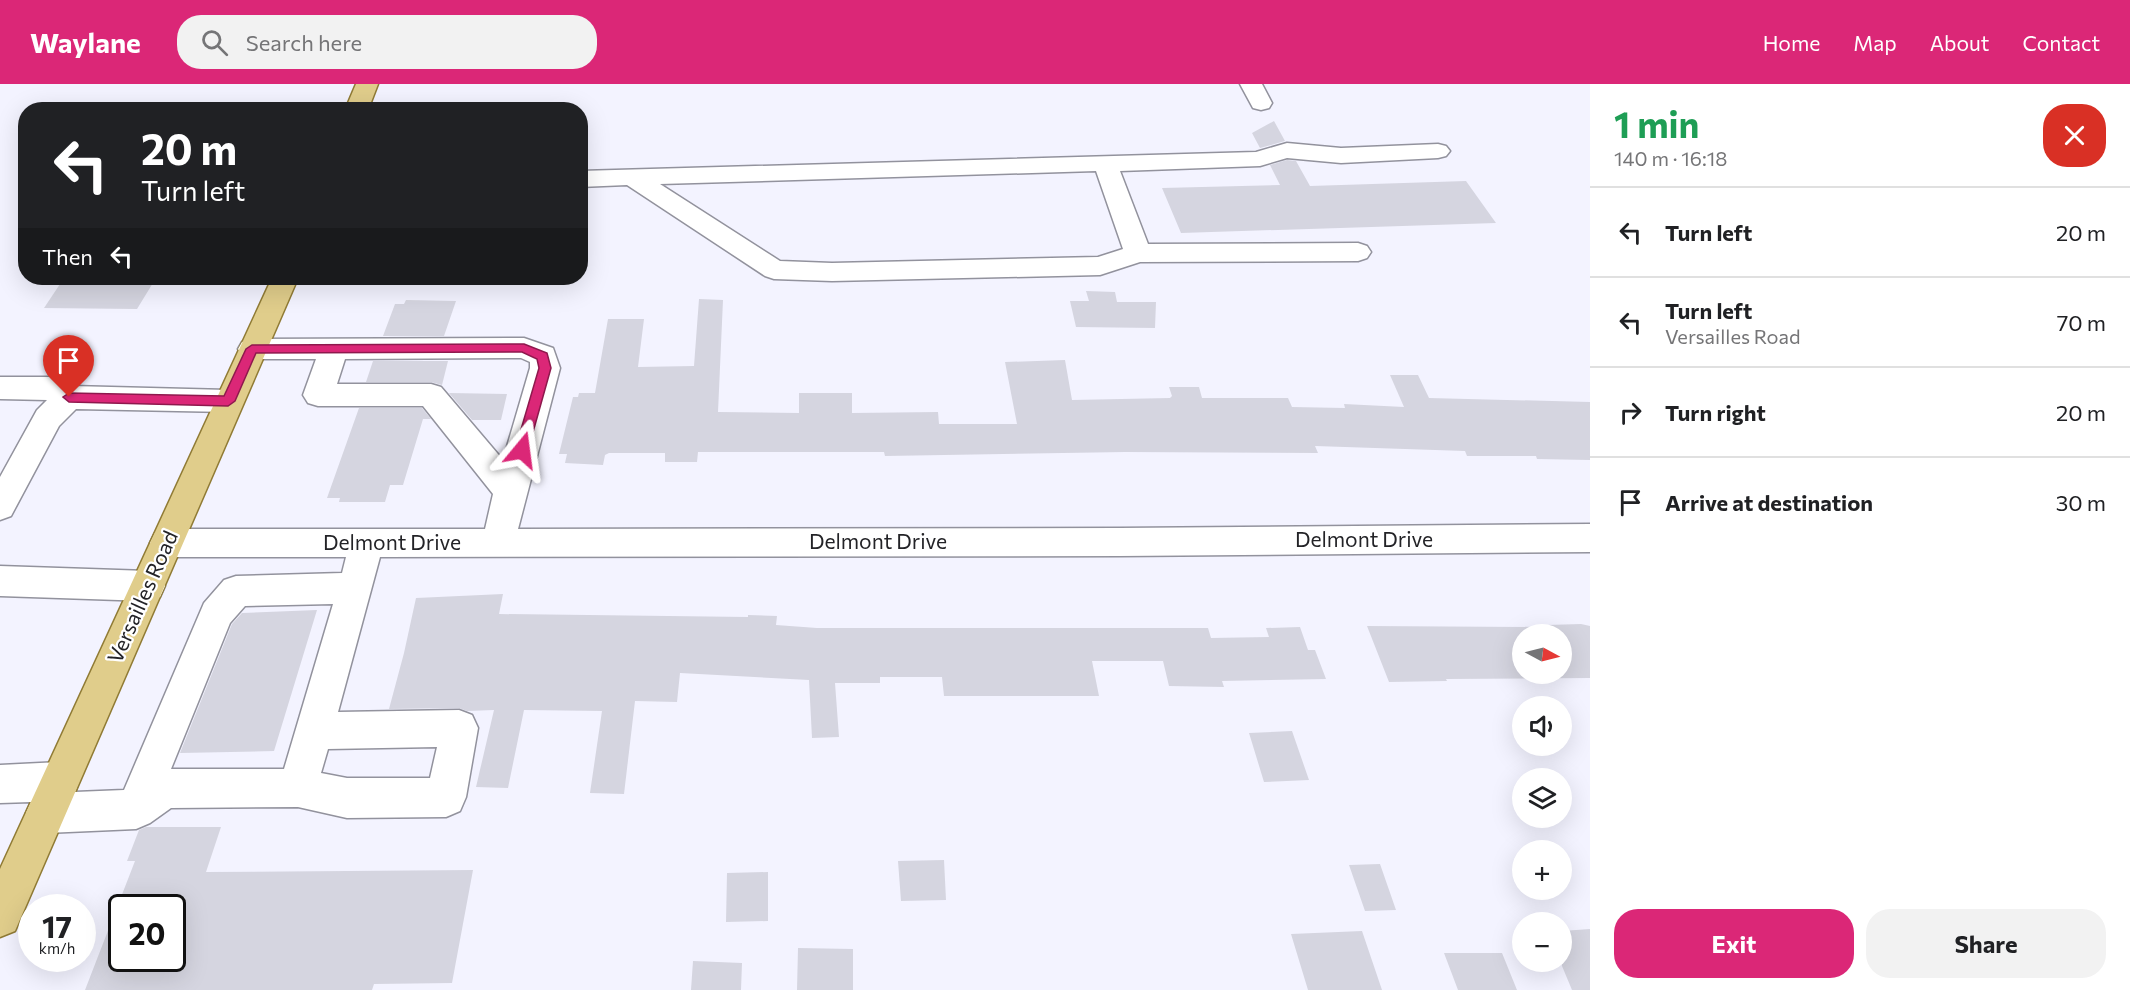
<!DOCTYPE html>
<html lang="en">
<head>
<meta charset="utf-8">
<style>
  :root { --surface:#fff; --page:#f2f2f2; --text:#202124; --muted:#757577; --line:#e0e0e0; --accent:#db2777 }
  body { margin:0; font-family:Commissioner,sans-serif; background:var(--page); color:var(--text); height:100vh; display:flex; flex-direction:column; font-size:22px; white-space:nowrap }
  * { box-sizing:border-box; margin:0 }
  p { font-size:20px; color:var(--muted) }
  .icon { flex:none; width:33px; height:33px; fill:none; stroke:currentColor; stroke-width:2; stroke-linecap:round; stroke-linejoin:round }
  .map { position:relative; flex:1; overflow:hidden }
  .drawer { display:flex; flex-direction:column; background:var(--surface); width:540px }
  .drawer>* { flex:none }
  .guide { position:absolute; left:18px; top:18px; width:570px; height:183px; border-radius:24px; box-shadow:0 6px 24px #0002; background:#202124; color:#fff; overflow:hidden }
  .needle { width:39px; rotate:97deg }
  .buttons { position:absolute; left:1512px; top:540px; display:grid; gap:12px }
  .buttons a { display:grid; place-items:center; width:60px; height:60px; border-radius:50%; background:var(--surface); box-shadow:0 6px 24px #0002; font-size:30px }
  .speed { position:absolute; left:18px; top:810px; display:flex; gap:12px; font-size:30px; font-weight:700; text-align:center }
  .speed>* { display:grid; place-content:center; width:78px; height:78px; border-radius:50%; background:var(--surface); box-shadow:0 6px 24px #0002; line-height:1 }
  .speed small { font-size:15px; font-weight:400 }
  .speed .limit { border:3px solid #111; border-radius:9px; background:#fff; color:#111 }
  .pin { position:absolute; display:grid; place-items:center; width:51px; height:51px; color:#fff; margin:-62px -26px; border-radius:50% 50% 50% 0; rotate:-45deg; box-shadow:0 0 6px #0007 }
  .pin .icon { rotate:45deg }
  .me { position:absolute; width:66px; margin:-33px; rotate:16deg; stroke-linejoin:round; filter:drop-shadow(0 0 4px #0008) }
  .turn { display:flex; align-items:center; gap:21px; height:126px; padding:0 24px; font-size:27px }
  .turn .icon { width:78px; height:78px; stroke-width:2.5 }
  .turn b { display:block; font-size:42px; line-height:51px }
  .then { display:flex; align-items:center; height:57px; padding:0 24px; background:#0003; gap:12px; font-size:22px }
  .round { display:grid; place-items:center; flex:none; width:63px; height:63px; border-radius:24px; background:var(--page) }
  .head { display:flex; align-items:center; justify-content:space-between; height:102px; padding:0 24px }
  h1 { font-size:36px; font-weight:700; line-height:45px; color:#1e9e55 }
  .button { display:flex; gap:12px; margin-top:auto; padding:12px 24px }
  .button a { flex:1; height:69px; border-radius:24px; background:var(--accent); color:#fff; font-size:24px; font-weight:700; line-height:69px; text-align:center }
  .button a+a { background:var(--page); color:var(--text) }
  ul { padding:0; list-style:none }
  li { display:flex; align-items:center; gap:18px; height:90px; padding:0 24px; border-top:2px solid var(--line) }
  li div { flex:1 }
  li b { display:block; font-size:22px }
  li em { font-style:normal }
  header { display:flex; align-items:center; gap:36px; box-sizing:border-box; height:84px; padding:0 30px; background:var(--accent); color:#fff }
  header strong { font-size:28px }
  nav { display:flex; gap:33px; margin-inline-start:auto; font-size:21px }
  .search { width:420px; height:54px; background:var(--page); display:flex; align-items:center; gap:15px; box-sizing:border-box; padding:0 21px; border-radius:24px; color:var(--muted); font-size:22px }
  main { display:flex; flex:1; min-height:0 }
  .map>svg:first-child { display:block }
</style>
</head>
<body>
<header>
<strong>Waylane</strong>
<div class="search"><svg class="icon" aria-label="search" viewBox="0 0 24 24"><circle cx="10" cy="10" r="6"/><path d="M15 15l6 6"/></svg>Search here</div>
<nav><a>Home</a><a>Map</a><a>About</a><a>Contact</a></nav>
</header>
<main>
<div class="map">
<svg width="1590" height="906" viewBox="0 0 1590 906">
  <rect width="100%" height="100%" fill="#f3f3ff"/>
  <!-- building -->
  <path fill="#d5d5e0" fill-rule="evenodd" d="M1274 37 1285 57 1260 64 1252 49Z
    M1287 76 1296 77 1310 102 1466 97 1496 139 1181 149 1162 104 1280 101 1270 81Z
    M64 194H156L137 225 44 224Z
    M1086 207 1115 208 1117 218H1156L1155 244 1076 243 1070 217H1089Z
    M699 215 723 216 718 328 799 329V309H852V329L938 328 939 340H1017L1005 278 1065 276 1072 316 1170 314 1172 312 1169 303H1199L1202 314H1288L1292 323 1345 324 1344 320 1404 323 1390 291H1418L1429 314 1590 318V376L1537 375 1536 372H1467L1465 367 1315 362 1318 369 1125 368 885 372 884 368H698L697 378H665V369H609L605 371 603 381 565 379 567 370H559L573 313H578L579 309H595L608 235H644L638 283 694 282Z
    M406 216 456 217 444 252H383L395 220H404Z
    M373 277H448L442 301 431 298H366Z
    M449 309 507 310 501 336H472Z
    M359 324H422L431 335H423L403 401H390L385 418H339L340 414H327Z
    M503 510 499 530 748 533V531L777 532 776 541 817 544H1208L1211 554 1269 553 1266 544 1300 543 1308 566H1315L1326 595 1222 597 1224 603 1169 602 1163 577H1092L1099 612H944L942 593H880V599H835L839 653 812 654 809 596 680 589 677 618 635 617 624 710 590 709 602 627 524 626 508 704 476 703 494 626 467 627 459 624 389 625 404 569 416 514Z
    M317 526 274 667 180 669 232 540 242 529Z
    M1581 540 1590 542V594L1446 595 1447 597 1389 598 1367 542 1548 543 1547 541ZM1522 550H1562V590H1522Z
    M1292 647 1309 696 1264 698 1249 649Z
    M146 743H221L206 788 473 786 452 899 374 900 372 906H85L135 777H127L139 746ZM122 824H172V874H122Z
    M944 776 946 816 901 817 898 777Z
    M1380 780 1396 826 1365 827 1349 781Z
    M768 788V837L726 838 727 789Z
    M1590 845V906H1572L1562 882V847Z
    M1362 847 1382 906H1308L1291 850Z
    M798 864 853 865V906H797Z
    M1444 869H1502L1517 906H1458Z
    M693 877 742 879 741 906H691Z"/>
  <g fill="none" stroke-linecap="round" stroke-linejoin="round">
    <!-- minor casing -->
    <g stroke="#92929d" stroke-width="3">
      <path id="minor" d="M1240 0H1262L1272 19 1269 24 1261 26 1253 24Z
        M1287 59 1341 64 1438 60 1446 62 1450 67 1446 72 1438 74 1341 79 1287 74 1260 82 1120 87 1148 160 1358 159 1367 162 1371 168 1367 174 1358 177 1140 178 1100 191 832 197 774 195 765 192 627 101 580 103V87L1256 68ZM1096 87 1123 165 1098 173 832 179 780 177 660 100Z
        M524 254 553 264 560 284 518 445 1120 444 1590 440V468L1120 472 380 473 338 628 459 626 472 631 478 644 466 713 460 727 446 733 347 734 298 723 171 724 150 739 136 745 46 749 32 743 26 729 31 718 0 719V681L60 678 74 683 79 697 75 708 124 706 204 519 224 496 236 492 342 489 346 473H167L155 469 150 459 155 449 167 445H485L493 410 423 322H318L308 319 303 311 316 275H252L242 272 238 265 242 258 252 255ZM521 274 530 278V284L503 376 441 303 431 300H337L345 275ZM333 520 284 685H171L230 539 245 522ZM437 663 430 694H347L321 689 328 665Z
        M0 293H49L72 302 228 306 239 309 243 317 239 325 228 328 76 325 59 342 11 432 0 436V393L37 326 47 316 0 315Z
        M0 482 148 487 160 491 165 502 160 513 148 517 0 512Z"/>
    </g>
    <!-- major casing -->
    <g stroke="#907b35" stroke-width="3">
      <path id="major" d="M356 0H378L368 26H345Z
        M272 194H298L15 847 0 853V785Z"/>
    </g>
    <!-- minor -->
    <use href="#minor" fill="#fff" fill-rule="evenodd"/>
    <!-- major -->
    <use href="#major" fill="#e0cd8b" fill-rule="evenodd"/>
  </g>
  <!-- route -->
  <path fill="#db2777" stroke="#8e194d" stroke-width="1.5" d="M524 260 547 269 551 284 528 366 522 371 515 366 539 284 537 275 522 268 256 269 235 317 228 322 69 318 63 313 69 309 224 312 246 265 252 261Z"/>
  <g text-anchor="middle" stroke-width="4.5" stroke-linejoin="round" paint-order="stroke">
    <!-- street labels -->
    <g font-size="21" fill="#232327" stroke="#fff">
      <text x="1364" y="463">Delmont Drive</text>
      <text x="878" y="465">Delmont Drive</text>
      <text x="392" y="466">Delmont Drive</text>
      <text transform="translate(143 513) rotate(-66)" y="7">Versailles Road</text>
    </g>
  </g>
</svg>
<div class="buttons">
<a><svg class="needle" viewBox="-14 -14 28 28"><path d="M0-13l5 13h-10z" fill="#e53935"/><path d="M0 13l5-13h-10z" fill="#757577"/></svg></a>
<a><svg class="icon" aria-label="sound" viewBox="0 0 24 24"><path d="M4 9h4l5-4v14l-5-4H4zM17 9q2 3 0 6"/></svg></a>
<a><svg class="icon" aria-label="layers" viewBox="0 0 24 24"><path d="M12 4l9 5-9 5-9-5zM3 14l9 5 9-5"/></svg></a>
<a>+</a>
<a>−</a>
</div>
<div class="speed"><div>17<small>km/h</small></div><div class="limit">20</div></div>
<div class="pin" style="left:69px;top:313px;background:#d93025"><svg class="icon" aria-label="arrive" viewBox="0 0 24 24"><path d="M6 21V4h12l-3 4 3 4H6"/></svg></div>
<svg class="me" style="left:522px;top:366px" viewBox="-20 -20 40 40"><path d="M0-17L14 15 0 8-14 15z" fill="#db2777" stroke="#fff" stroke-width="4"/></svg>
<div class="guide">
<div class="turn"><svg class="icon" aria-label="left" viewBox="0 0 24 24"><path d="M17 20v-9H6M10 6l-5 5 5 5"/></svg><div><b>20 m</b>Turn left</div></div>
<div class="then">Then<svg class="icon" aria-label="left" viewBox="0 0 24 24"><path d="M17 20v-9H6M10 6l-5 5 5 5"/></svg></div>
</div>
</div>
<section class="drawer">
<div class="head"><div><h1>1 min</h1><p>140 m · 16:18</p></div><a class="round" style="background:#d93025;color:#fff"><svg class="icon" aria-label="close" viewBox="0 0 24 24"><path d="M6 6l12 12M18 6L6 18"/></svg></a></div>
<ul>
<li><svg class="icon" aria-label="left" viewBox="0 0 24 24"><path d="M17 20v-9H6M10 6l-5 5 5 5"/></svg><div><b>Turn left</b></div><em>20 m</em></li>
<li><svg class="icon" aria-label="left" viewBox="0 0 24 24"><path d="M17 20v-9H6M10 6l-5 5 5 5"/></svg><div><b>Turn left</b><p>Versailles Road</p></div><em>70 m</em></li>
<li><svg class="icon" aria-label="right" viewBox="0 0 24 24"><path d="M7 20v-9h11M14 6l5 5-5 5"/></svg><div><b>Turn right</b></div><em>20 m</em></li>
<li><svg class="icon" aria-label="arrive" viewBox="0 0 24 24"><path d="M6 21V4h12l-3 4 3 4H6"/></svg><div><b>Arrive at destination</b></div><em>30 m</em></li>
</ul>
<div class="button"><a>Exit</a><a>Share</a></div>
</section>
</main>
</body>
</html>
